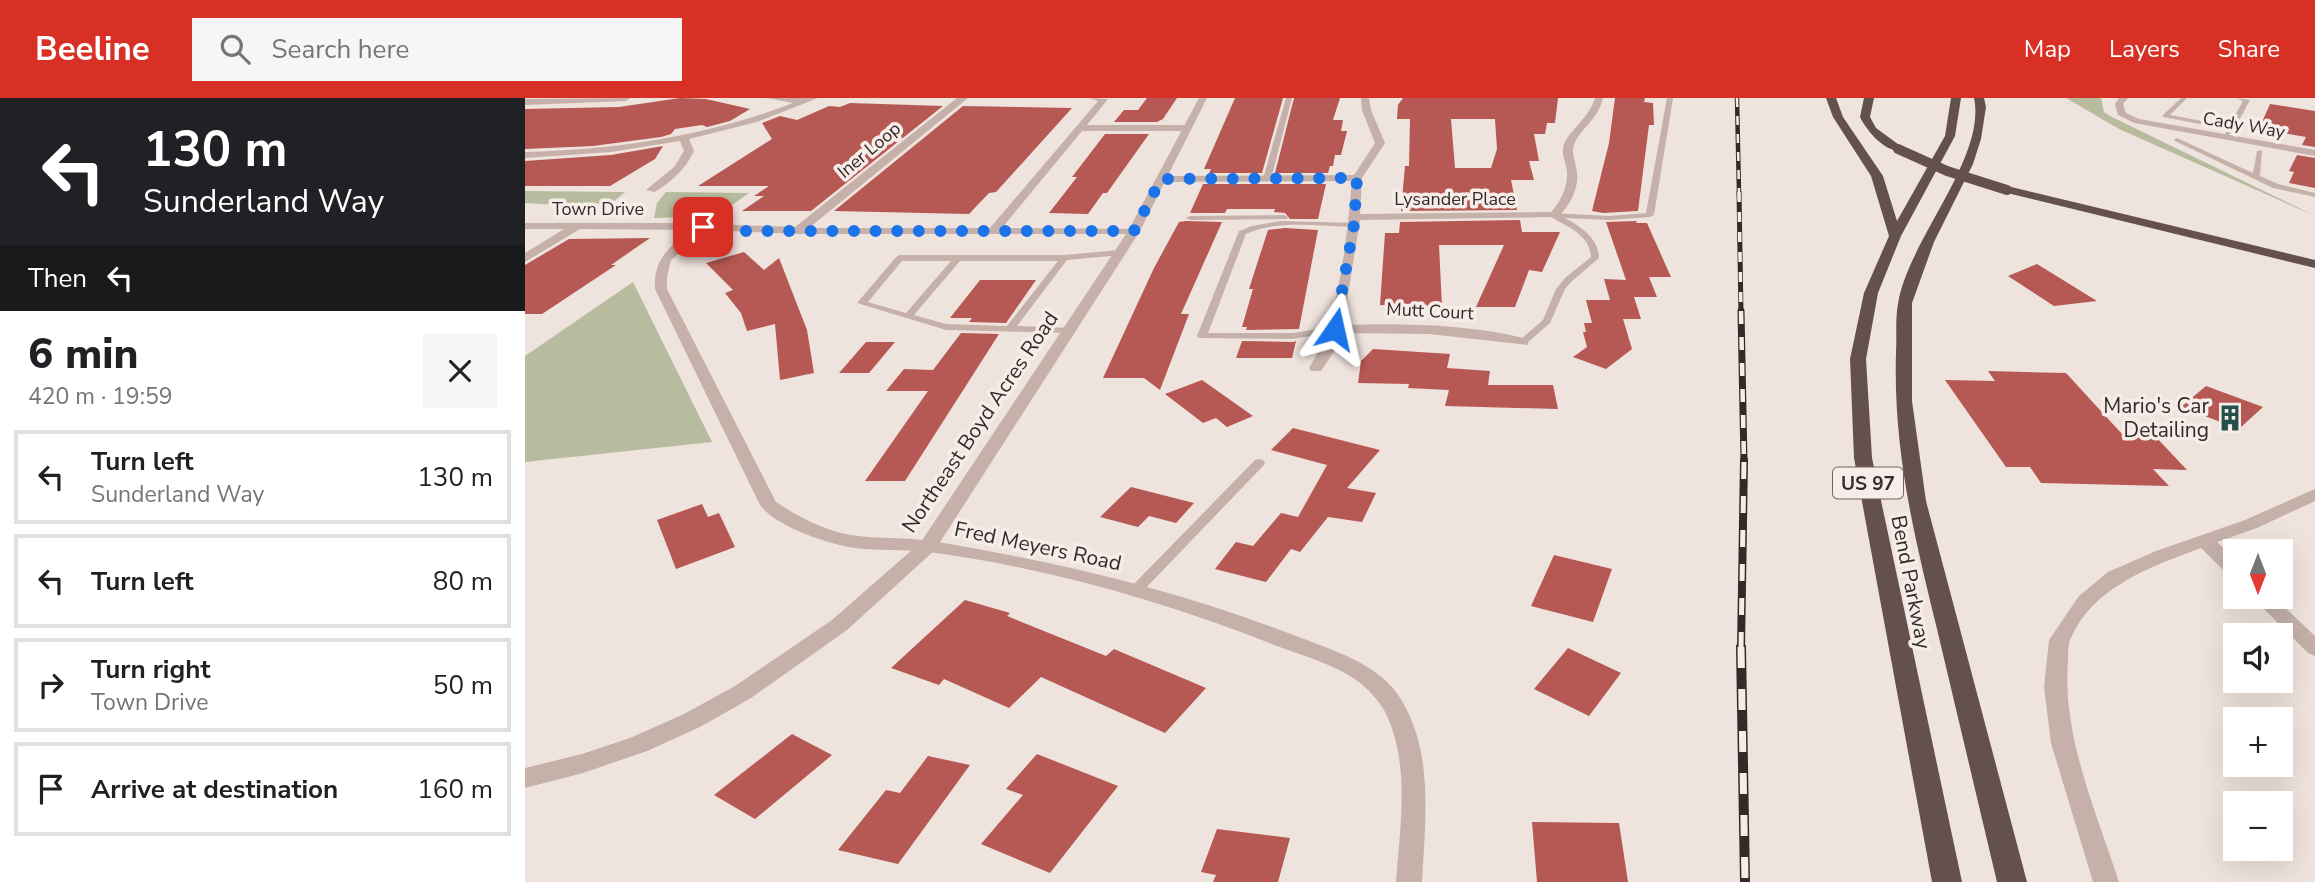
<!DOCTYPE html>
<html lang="en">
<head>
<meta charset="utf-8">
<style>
  :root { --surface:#fff; --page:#f6f6f6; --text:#202124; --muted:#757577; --line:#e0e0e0; --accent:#d93025 }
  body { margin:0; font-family:"Nunito Sans",sans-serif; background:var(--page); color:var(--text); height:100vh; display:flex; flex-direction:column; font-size:26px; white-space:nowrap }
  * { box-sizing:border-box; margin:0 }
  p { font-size:23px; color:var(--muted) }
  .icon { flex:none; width:38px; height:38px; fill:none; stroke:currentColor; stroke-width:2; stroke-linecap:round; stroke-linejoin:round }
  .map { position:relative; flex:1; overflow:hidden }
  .panel { display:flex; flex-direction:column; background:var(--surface); width:525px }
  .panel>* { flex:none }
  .guide { background:#202124; color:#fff; overflow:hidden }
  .needle { width:46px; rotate:180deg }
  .buttons { position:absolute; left:1698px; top:441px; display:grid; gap:14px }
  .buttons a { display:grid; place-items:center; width:70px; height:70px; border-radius:0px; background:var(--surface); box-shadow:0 7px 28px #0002; font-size:35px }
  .pin { position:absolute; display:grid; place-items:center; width:60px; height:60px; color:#fff; margin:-30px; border-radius:14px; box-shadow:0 4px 10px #0006 }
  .me { position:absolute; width:77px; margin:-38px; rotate:11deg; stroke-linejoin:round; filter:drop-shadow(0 0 5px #0008) }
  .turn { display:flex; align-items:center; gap:24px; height:147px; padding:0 28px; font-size:32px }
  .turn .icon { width:91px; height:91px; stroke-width:2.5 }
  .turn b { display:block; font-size:49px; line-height:60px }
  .then { display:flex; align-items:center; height:66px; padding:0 28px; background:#0003; gap:14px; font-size:26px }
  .round { display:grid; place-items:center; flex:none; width:74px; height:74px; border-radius:0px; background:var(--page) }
  .overview { display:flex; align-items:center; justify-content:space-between; height:119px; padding:0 28px }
  h1 { font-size:42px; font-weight:800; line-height:52px }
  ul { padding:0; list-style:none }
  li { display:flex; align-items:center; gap:21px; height:94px; margin:0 14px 10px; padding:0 14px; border:4px solid var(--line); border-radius:0px }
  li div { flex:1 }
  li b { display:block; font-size:26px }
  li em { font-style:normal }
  header { display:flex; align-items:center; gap:42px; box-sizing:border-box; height:98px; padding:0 35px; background:var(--accent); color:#fff }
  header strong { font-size:33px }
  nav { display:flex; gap:38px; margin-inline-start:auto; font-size:24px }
  .search { width:490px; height:63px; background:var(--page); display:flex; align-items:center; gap:18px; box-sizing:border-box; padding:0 24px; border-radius:0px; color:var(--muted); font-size:26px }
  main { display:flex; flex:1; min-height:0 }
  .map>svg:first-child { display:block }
</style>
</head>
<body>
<header>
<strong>Beeline</strong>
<div class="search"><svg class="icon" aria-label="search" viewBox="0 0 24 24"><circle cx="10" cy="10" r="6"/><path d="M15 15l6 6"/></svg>Search here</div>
<nav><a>Map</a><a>Layers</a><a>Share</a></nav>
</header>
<main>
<section class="panel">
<div class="guide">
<div class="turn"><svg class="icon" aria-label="left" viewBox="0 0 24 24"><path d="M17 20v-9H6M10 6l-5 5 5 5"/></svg><div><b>130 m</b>Sunderland Way</div></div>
<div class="then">Then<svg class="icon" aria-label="left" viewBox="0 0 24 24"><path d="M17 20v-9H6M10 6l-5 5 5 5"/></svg></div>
</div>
<div class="overview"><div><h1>6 min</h1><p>420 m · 19:59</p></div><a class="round"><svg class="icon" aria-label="close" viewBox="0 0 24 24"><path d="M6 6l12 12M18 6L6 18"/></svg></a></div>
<ul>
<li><svg class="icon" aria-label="left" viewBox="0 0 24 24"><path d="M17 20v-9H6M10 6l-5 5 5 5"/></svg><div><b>Turn left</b><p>Sunderland Way</p></div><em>130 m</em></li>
<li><svg class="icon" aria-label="left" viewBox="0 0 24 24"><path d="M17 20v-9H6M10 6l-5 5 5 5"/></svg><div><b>Turn left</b></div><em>80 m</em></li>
<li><svg class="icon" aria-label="right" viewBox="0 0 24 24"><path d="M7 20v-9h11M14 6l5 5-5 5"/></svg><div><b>Turn right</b><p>Town Drive</p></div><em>50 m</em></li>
<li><svg class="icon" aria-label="arrive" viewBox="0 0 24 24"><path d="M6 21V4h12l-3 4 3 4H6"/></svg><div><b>Arrive at destination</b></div><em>160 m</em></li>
</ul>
</section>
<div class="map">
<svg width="1790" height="784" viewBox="0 0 1790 784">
  <rect width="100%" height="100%" fill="#efe3dd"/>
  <!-- green -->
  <path fill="#b8bc9e" d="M1541 0H1576L1579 14 1585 18 1790 118 1594 31Z
    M0 93 100 94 88 104 50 108 0 105Z
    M141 94 224 95 192 118 129 120 132 105Z
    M108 184 187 344 0 364V258Z"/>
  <!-- building -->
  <path fill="#b65853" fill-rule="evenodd" d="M155 0 181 1 225 11 205 23 182 29 177 27 150 31 146 36 136 39 68 48 0 51V11L94 9Z
    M622 0H652L638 21 632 24H589L599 12H613Z
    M710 0H758L737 75H684L686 71H679Z
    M769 0H815L808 22H818L816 33H822L816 57H810L808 68H805L803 75H750Z
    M878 0H1033L1030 25H1022L1020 36H1009L1014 63H1004L1009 82H986L992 112 876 113 880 68H884L885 21H872L873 7ZM926 21H970L972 51 966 70H930Z
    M1090 0H1120L1119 4 1128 5 1129 27H1124L1113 113 1078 115 1067 113 1084 45Z
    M325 5 418 8 286 113H217L239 98H229L244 88H173L247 41 237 25 255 18 272 22 304 8 315 9Z
    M1745 6 1790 13V49L1777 47 1781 39 1734 31Z
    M438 8 547 10 471 94 464 95 444 116 309 113Z
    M580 36H624L582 95H578L563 116 524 115 552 79H547Z
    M138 48 130 61 85 88H0V63L86 57Z
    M1772 57 1790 60V90L1764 85 1769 74 1764 73Z
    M678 86H801L793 121H765L760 115 749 114 750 111H702L700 115H665Z
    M995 122 997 134H1035L1017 174 1004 172 990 209H951L979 147H914L917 209 855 207 860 135H874L875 124Z
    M661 123 697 124 656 216H664L635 292 619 280H578L629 170 654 124Z
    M1112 123 1111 125H1122L1146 179H1124L1132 199H1109L1116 221H1098L1107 251 1081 271 1048 259 1062 249 1058 234H1061L1059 225H1067L1061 202H1085L1079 181 1101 182 1081 124Z
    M760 130 793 132 774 231 721 232 722 229H717L728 191H724L743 132Z
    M125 140 86 167H91L17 216H0V167L44 141Z
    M219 154 239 172 254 160 282 232 289 275 255 282 250 226 222 233 216 215 200 195 208 192 181 165Z
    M1512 166 1572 203 1529 208 1483 178Z
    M455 182H511L481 225 444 224 447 220H425Z
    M436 235 474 236 380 383H340L403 293H361L379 271 408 272Z
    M717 243 768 244 771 243 767 260H711Z
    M341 244H370L344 275H314Z
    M848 251 925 256 922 270 965 273 963 287H1028L1033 311 920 308 924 292 883 290 884 286 833 285 836 263Z
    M1463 273 1541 275 1597 336 1629 337 1662 372 1628 371 1644 388 1516 385 1505 369H1481L1420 282 1470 283Z
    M677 282 728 318 702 329 691 320 678 325 640 296Z
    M1681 288 1738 309 1714 331 1656 309Z
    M768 330 855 352 822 390 851 395 837 424 803 419 775 454 766 451 741 484 690 471 711 444 728 448 756 415 773 419 802 367 746 352Z
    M606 389 669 405 651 425 624 418 613 429 575 419Z
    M177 406 183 419 194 415 210 449 151 471 132 422Z
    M1029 457 1087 471 1068 524 1006 508Z
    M440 502 485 515 482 518 581 558 589 551 681 590 640 635 516 579 484 610 419 581 414 587 366 570Z
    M1043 550 1096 575 1064 618 1009 591Z
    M267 636 307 657 230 721 189 697Z
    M512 656 593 688 525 775 456 746 498 697 481 691Z
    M403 658 445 667 373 766 313 752 361 692 375 695Z
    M1007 724 1094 725 1103 784H1012Z
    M692 731 765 740 753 784H688L691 777 676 774Z"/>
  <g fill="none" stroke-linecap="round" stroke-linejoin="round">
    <!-- service -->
    <path fill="#c5b1aa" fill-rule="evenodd" d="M761 0H767L746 81 742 83 738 81Z
      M1142 0H1148L1129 117 1125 119 1084 122 1040 120C1056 129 1073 139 1074 160L1046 184 1040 191 1025 225 1001 246H995V242L1018 222 1031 191 1040 180 1066 159C1065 137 1043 129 1026 119V115L1084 118 1121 115Z
      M1656 0H1662L1645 17 1704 28 1718 3 1712 0 1725 2 1710 30 1703 38 1700 36 1702 31 1638 19V17Z
      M1652 40 1728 75 1732 53 1737 52 1735 78 1753 86 1790 95V99L1748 90 1650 43 1649 42Z
      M759 117 763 119 762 121 665 122 661 120 665 118Z
      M755 123 829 125 833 127 829 129C794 129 753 121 721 136L683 235H768L810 228 813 229V233L768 241 674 240 672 238 714 133 727 128Z
      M594 152 598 155 597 157 542 162 492 228 547 230 549 232 544 235 421 232 332 205 372 158 375 157H539ZM377 163H426L381 215 343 204ZM435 163H533L482 228 421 226 389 217Z
      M734 361 738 362 740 365 738 368 616 495H606L604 492 606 489 730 362Z"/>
    <!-- minor -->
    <path fill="#c5b1aa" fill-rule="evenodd" d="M105 0 101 3 0 7V1Z
      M241 0H293L232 24 164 41 169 53C160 72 147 83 130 94L121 92 149 69 159 53 155 43 86 54 0 60V54C92 52 182 38 268 5Z
      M432 0H443L284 130H465L573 3 564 0 583 1 562 27H661L666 30 661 33H557L477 130 613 131V135L609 136H273L181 132 146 162 142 179V191L251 404C275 420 304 435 333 438 360 441 387 439 413 444 533 464 651 492 766 536 805 552 855 564 877 603 909 657 900 724 897 784H871C875 728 886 663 859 612 854 603 842 590 834 584 811 567 779 558 752 548 641 504 523 470 404 454 380 451 354 453 330 450 303 446 251 429 235 407L130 191C128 162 144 148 167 132L55 131 0 164V155L39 131H0V125H158L270 129Z
      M836 0H844L846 12 860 45 837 80 835 116 1026 114C1037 103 1045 84 1041 68 1040 62 1037 57 1038 51 1040 34 1064 22 1070 0H1078C1072 24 1055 30 1049 47 1046 55 1050 61 1051 69 1056 87 1046 107 1033 119L835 122 818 227C880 225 943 226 1003 241V247L904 236 816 235 810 252 796 273H786L784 270C814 225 822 138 827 83L636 84 631 81 636 78 829 77 850 45 837 12Z
      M1594 0H1603L1598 6 1601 15 1614 21 1790 52V58L1609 25 1593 17 1590 6Z
      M1790 391V403L1732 430 1692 444 1710 461V478L1703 477 1676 450C1627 468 1567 489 1545 542 1543 548 1543 556 1543 563 1537 638 1571 713 1594 784H1568L1526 645 1519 589 1524 542 1554 498 1583 474 1631 453 1720 422Z
      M1727 499H1749L1790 538V558L1783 555Z"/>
    <!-- tertiary -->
    <path fill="#c5b1aa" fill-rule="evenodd" d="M674 0H682L615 133 410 452 322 532 226 600 175 629 122 653 58 675 0 690V670L57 656 105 640 159 616 210 588 307 522 396 444 603 133Z"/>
    <!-- trunk -->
    <path fill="#64514e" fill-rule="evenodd" d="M1301 0H1311L1318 19 1358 78 1372 123 1420 38 1426 0H1436L1430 38 1376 138 1353 195 1341 261 1347 360 1437 784H1407L1329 360 1325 261 1339 195 1364 138 1346 78 1308 19Z
      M1339 0H1349L1345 19 1351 30 1377 49V53C1359 54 1342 33 1335 19Z
      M1449 0H1459L1461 9 1456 41 1448 66 1409 144 1387 205V303L1401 403 1502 784H1472C1452 700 1432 615 1412 531 1389 437 1368 352 1371 254 1372 239 1370 222 1373 206 1382 144 1462 60 1449 0Z
      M1482 88 1790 162V170L1478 94V90Z"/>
    <!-- rail-far4 casing -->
    <g stroke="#342a29" stroke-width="4.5">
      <path id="rail-far4" d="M1212 0 1214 96"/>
    </g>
    <!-- rail-far3 casing -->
    <g stroke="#342a29" stroke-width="5">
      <path id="rail-far3" d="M1214 94 1216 215"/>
    </g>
    <!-- rail-far2 casing -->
    <g stroke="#342a29" stroke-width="7">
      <path id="rail-far2" d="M1216 213 1219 364"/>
    </g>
    <!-- rail-far1 casing -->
    <g stroke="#342a29" stroke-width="8">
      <path id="rail-far1" d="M1216 551 1219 362"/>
    </g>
    <!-- rail casing -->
    <g stroke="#342a29" stroke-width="10">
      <path id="rail" d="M1216 549 1220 784"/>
    </g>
    <!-- rail-far4 -->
    <use href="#rail-far4" stroke="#f7ede8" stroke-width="2.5" stroke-dasharray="9" stroke-linecap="butt"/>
    <!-- rail-far3 -->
    <use href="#rail-far3" stroke="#f7ede8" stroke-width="3.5" stroke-dasharray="10" stroke-linecap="butt"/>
    <!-- rail-far2 -->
    <use href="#rail-far2" stroke="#f7ede8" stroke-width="4.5" stroke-dasharray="13" stroke-linecap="butt"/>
    <!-- rail-far1 -->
    <use href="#rail-far1" stroke="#f7ede8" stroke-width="5" stroke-dasharray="17" stroke-linecap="butt"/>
    <!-- rail -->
    <use href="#rail" stroke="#f7ede8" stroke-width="7" stroke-dasharray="21" stroke-linecap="butt"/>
    <!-- trunk-bridge -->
    <path stroke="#64514e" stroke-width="10" d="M1373 51 1422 73 1482 92"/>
  </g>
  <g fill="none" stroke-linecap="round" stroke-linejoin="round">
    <!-- route -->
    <path stroke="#1a73e8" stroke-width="12" stroke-dasharray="0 21.6" d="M178 129 217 133H609L636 81 832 80 829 127 810 231"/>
  </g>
  <!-- icons -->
  <defs>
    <g id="building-bare" transform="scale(2.1)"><path d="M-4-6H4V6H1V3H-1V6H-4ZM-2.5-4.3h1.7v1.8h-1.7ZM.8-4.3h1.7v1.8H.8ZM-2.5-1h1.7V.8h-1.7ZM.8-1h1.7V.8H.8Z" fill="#23504a" stroke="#f7ede8" stroke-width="2.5" paint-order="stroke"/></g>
  </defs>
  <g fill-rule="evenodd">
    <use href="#building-bare" x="1705" y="320"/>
  </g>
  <g text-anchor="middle" stroke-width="7" stroke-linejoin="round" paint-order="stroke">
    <!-- far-street labels -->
    <g font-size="18" fill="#342a29" stroke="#f7ede8">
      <text transform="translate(1719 27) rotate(10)" y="6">Cady Way</text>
      <text transform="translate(344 52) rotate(-40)" y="6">Iner Loop</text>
      <text x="930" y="107">Lysander Place</text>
      <text x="73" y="117">Town Drive</text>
      <text transform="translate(905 213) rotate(3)" y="6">Mutt Court</text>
    </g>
    <!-- shield labels -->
    <rect fill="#f7ede8" stroke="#6e6462" stroke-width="2" x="1308" y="369.5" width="70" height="31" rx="5"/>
    <g font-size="19" font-weight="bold" fill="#342a29">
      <text x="1343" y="392">US 97</text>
    </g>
    <!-- poi labels -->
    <g font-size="21" fill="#342a29" stroke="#f7ede8" text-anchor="end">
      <text x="1684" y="315">Mario's Car<tspan x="1684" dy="24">Detailing</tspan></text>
    </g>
    <!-- street labels -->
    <g font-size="21" fill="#342a29" stroke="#f7ede8">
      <text transform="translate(455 324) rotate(-56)" y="7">Northeast Boyd Acres Road</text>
      <text transform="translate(513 448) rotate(12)" y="7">Fred Meyers Road</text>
      <text transform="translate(1386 484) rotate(79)" y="7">Bend Parkway</text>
    </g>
  </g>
</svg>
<div class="buttons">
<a><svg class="needle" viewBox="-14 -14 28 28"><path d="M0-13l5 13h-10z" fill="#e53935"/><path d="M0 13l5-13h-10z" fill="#757577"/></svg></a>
<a><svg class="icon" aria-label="sound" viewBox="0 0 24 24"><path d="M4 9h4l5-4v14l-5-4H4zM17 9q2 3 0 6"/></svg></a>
<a>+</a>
<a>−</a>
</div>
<div class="pin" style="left:178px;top:129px;background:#d93025"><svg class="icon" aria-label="arrive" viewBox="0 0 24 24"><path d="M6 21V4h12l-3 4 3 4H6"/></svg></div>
<svg class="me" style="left:810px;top:231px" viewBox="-20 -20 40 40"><path d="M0-17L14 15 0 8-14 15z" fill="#1a73e8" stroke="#fff" stroke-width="4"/></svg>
</div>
</main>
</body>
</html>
